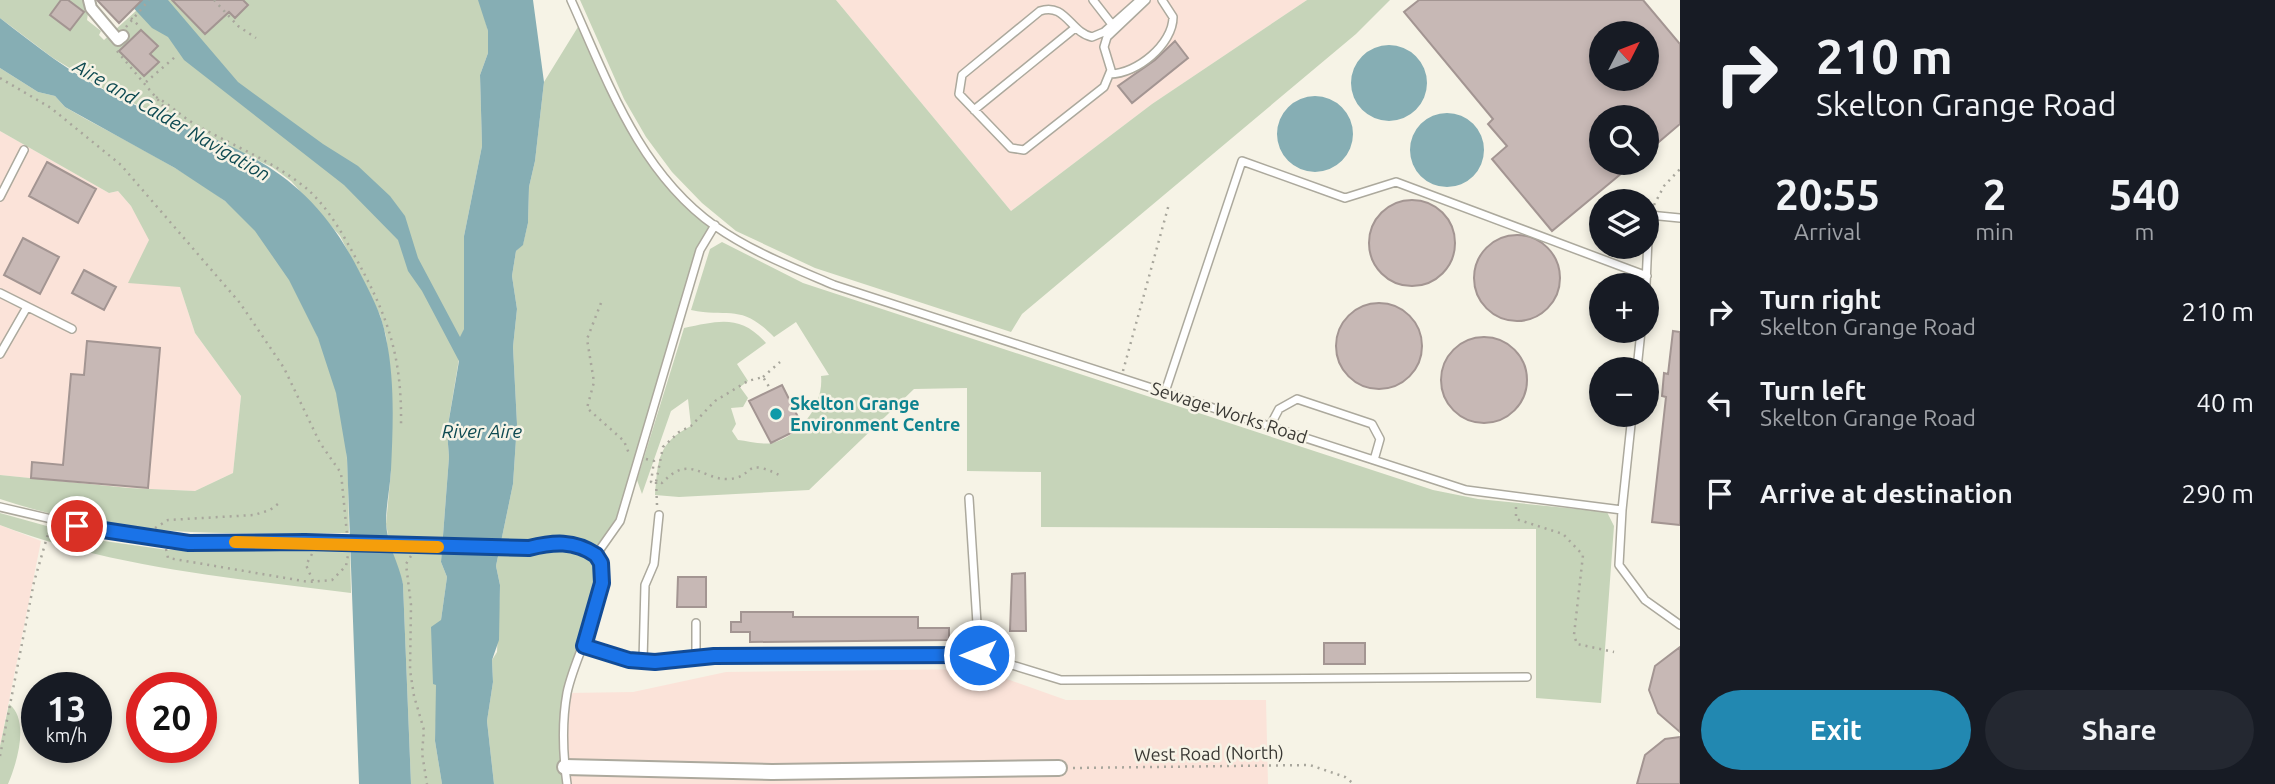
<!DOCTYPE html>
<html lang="en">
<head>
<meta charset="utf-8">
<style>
  :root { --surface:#171b24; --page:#242831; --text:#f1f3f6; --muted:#9ea1a6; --accent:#2288b1 }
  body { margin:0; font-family:Ubuntu,sans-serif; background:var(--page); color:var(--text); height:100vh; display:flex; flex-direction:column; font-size:26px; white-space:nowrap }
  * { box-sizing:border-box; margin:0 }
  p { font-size:23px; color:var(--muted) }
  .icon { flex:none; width:38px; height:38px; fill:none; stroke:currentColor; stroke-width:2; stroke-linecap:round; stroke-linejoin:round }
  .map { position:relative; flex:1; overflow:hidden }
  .drawer { display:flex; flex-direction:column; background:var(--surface); width:595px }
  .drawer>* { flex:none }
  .top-card { background:#171b24; color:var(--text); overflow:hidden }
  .needle { width:46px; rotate:48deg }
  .buttons { position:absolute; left:1589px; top:21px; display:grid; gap:14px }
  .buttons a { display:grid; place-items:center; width:70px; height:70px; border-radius:50%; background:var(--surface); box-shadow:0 4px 10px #0003; font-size:35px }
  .speed { position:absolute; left:21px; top:672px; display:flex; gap:14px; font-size:35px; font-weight:700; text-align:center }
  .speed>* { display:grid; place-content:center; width:91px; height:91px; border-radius:50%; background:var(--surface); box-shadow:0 4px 10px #0003; line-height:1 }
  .speed small { font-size:18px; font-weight:400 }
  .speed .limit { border:10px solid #d22; background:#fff; color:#111 }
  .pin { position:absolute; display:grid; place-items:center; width:60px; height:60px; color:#fff; margin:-30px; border:4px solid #fff; border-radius:50%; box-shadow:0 2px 7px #0007 }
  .me { position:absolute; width:77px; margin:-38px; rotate:270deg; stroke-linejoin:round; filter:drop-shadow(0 0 5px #0008) }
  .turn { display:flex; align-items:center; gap:24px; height:147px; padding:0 21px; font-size:32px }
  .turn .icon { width:91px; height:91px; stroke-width:2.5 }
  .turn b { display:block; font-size:49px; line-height:60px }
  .eta { display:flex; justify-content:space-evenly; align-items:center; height:119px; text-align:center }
  .eta b { font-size:42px; font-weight:700; line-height:49px }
  .button { display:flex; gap:14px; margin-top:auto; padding:14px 21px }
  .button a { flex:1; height:80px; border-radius:42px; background:var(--accent); color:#fff; font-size:28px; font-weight:700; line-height:80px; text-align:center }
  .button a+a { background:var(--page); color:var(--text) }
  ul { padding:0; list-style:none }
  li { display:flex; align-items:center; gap:21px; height:91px; padding:0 21px }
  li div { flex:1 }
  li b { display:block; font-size:26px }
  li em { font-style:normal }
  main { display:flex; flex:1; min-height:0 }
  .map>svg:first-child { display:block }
</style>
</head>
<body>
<main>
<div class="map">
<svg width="1680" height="784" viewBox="0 0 1680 784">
  <rect width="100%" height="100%" fill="#f6f3e6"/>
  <!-- industrial -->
  <path fill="#fbe3d9" d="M836 0H1307L1152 104 1011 211Z
    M0 131 109 193 118 191 131 206 180 287 195 333 241 396 233 473 195 491 129 488 0 475Z
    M0 525 41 541 0 746Z
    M979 669 1066 700H1266L1268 784H562L567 693 633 692 726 672Z"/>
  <!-- green -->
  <path fill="#c6d4b9" d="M0 0H90L87 20 101 31 99 35 104 40 148 0H480L488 31V53L480 75 482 146 464 236V329L447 431 449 457 441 562 447 577 441 620 435 741 442 784H411L403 584 392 555 386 524 391 471V378L386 336 380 315 340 236 291 181 272 167 109 92 53 58 0 18Z
    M580 0H836L1011 211 1152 104 1307 0H1390L1356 34 1022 314 1011 332 815 268 736 231 702 203 672 172 646 137 624 99Z
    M581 22 625 120 678 193 715 225 700 250 620 521 596 555 602 583 567 693 564 758 567 784H494L487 721 493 682 492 660 497 652 500 585 496 566 513 484 517 424 513 347 517 309 512 276 516 251 523 244 528 223 529 187 535 161 544 82Z
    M0 68 38 92 55 96 65 107C118 138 176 164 225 201 285 246 330 349 343 422 349 458 348 496 349 533 227 533 118 539 0 499V475L129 488 195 491 233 473 241 396 195 333 180 287 128 283 149 240 131 206 118 191 109 193 0 131Z
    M722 242 803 283 1433 490 1478 499 1607 512 1614 526 1601 703 1536 698V529L1041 527V472L967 471V388L914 389 809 490 679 497 655 495C658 461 657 443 691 426L688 399 671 411 642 494 637 480 684 328C719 321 740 314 766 343L737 364 748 381 740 387 748 398 743 407 731 408 736 424 732 431 738 440C748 441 762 445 772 443 800 436 824 405 821 376L829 375 796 322 774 337C741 303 730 318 691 310L710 249Z
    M0 513 97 540 168 550 350 551 351 593C233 578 113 568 0 525Z
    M9 704C30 720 17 763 8 784H0V746Z"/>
  <!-- water -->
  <path fill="#86aeb4" d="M126 0H168L238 82 323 144 358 166 390 196 405 216 418 258 460 337 464 329V236L482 146 480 75 488 53V31L478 0H533L544 82 535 161 529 187 528 223 523 245 516 251 512 276 517 309 513 347 517 424 513 484 496 566 500 585 499 640 492 660 493 682 487 721 494 784H442L435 741 436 685 433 684 431 627 441 620 447 577 441 562 449 457 447 431 459 361 422 291 408 271 398 240 344 185 184 60 168 37 152 28Z
    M0 18C35 45 70 73 110 93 218 147 297 151 358 269 369 291 382 313 386 338 395 380 393 427 391 470 390 488 386 505 386 523 387 545 399 563 403 584L411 784H359L347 458 336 393 318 338 289 280 255 231 225 201 175 168 65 107 55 96 38 92 0 68Z
    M1351 83a38 38 0 1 1 76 0a38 38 0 1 1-76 0Z
    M1277 134a38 38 0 1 1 76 0a38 38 0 1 1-76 0Z
    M1410 150a37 37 0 1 1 74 0a37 37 0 1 1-74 0Z"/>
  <!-- building -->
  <path fill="#c7b8b5" stroke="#a39592" stroke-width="2" fill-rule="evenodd" d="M61 0H68L84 12 70 30 50 15Z
    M97 0H142L119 23Z
    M172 0H243L248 5 235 18 229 12 205 34Z
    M1419 0H1643L1680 44V124L1647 152V117H1601V163H1634L1552 231 1492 159 1507 146 1488 124 1493 119 1404 12ZM1601 33H1647V79H1601Z
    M141 30 158 46 150 54 159 62 144 76 119 51Z
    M1175 41 1188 58 1132 103 1118 86 1155 60Z
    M47 162 96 189 78 223 29 196Z
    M1369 243a43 43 0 1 1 86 0a43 43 0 1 1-86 0Z
    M1474 278a43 43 0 1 1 86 0a43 43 0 1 1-86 0Z
    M23 238 59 257 40 294 4 275Z
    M84 270 116 287 104 310 72 293Z
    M1336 346a43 43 0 1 1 86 0a43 43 0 1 1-86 0Z
    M1673 331 1680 332V525L1652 522 1666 397 1662 396 1664 373 1668 374Z
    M1441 380a43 43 0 1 1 86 0a43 43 0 1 1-86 0Z
    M87 341 160 348 148 488 31 478 32 462 63 465 71 374 84 375Z
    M782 385 803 427 771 443 749 401Z
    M1025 573 1026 631H1010L1012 574Z
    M678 577H706V607H677Z
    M741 612H793V617H918V628H949V640L750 642V632H731V622H741Z
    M1324 643H1365V664H1324Z
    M1680 647V732L1658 713 1649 690 1655 666Z
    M1680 737V784H1637L1645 755 1665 739Z"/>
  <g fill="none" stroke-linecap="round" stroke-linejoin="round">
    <!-- service casing -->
    <g stroke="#aca99d" stroke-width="10">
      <path id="service" d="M571 0C608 82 639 172 715 226 752 252 794 268 834 285L1466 490 1622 510 1619 565 1645 600 1680 625
        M1093 0 1114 27
        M1140 0 1104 32 1092 37C1071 33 1065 2 1040 11L962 75 959 94 1011 148 1024 150 1104 87 1111 70 1104 47 1107 37 1146 0
        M1110 74C1137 74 1173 44 1173 17L1162 0
        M974 110 1075 28
        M0 197 24 150
        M1646 285 1649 215 1680 218
        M0 293 72 329
        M0 354 27 307
        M1637 369 1641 331
        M1165 392 1242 161 1345 198 1396 182 1647 276
        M1270 426 1279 409 1297 399 1372 424 1380 439 1374 460
        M969 498 979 655
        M0 507 103 531 189 543 305 542 314 544
        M1622 510 1632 415
        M404 546 529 548 565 543 585 548 601 563C607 607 576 650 567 693 562 721 563 755 567 784
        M596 555 620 521 700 250 715 225
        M696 623V658
        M584 646 629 660 655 662 714 656 979 655 1061 680 1527 677
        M643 661 645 585 654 564 659 515"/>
    </g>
    <!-- pedestrian casing -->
    <g stroke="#aca99d" stroke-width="14">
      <path id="pedestrian" d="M89 0 91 8 118 40 123 36"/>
    </g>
    <!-- minor casing -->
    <g stroke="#aca99d" stroke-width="18">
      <path id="minor" d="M565 767 772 772 1059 768"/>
    </g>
    <!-- path -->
    <path stroke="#a8a69c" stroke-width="2.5" stroke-dasharray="2 5" stroke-linecap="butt" d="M214 0 238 26 256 38
      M131 18 139 26
      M126 27 149 0
      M117 51 169 113 167 118
      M0 78 51 108 121 165 240 303 284 368 320 443 341 473 347 534
      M146 82 175 57
      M156 97C172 106 184 119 200 127 236 147 274 162 306 188 326 205 341 231 353 253 387 314 402 354 401 425
      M1654 205 1664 186 1680 169
      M601 303 587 339 594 382 587 408 624 441 630 456
      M1123 371 1169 204
      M763 377 780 362
      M646 459 654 461 651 482H656L663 447 679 432 691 426 715 401 748 381 763 377 771 390
      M657 505 656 482 662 483C690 453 702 480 728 479 756 478 741 455 783 477
      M1516 507V519L1563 534 1583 555 1574 635 1577 644 1614 652
      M155 528 168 520 254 515 270 510 278 504
      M166 549 168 558 309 582 332 580 346 566 348 555
      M312 554 306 565 313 581
      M411 556 406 564 411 605 410 670 414 696 424 730 422 753 427 784
      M0 756 34 582 50 527
      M1073 768 1310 765 1345 777 1354 784"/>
    <!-- service -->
    <use href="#service" stroke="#fff" stroke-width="7"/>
    <!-- pedestrian -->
    <use href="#pedestrian" stroke="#fff" stroke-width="10"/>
    <!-- minor -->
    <use href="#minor" stroke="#fff" stroke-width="14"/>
    <!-- service-bridge casing -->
    <g stroke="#aca99d" stroke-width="10" stroke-linecap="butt">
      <path id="service-bridge" d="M314 544 404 546"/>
    </g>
    <!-- service-bridge -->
    <use href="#service-bridge" stroke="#fff" stroke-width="7"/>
  </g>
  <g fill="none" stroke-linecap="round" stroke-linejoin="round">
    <!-- route casing -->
    <g stroke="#114b97" stroke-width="18">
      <path id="route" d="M77 526 189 543 305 542 529 548C553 542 574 540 596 555L601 563 602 583 584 646 629 660 655 662 714 656 979 655"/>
    </g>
    <!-- route -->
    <use href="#route" stroke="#1a73e8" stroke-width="12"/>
    <!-- slow -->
    <path stroke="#f59e0b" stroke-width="12" d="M235 542 438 547"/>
  </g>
  <!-- markers -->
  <circle fill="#0f9aa8" stroke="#f6f3e6" stroke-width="2.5" cx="776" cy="414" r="7"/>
  <g text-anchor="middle" stroke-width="5" stroke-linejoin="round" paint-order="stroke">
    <!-- culture labels -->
    <g font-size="18" font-weight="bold" fill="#0d838f" stroke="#f6f3e6" text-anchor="start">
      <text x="790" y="410">Skelton Grange<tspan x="790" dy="21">Environment Centre</tspan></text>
    </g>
    <!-- street labels -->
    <g font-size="18" fill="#3a3934" stroke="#f6f3e6">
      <text transform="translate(1229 413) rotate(18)" y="6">Sewage Works Road</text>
      <text transform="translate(1209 754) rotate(-1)" y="6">West Road (North)</text>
    </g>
    <!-- water labels -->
    <g font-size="19" font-style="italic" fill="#0d4951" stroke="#f6f3e6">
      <text transform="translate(172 120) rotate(30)" y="7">Aire and Calder Navigation</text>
      <text x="482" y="438">River Aire</text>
    </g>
  </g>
</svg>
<div class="buttons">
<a><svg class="needle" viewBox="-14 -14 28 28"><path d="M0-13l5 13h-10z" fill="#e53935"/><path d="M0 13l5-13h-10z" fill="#9ea1a6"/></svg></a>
<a><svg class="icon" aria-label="search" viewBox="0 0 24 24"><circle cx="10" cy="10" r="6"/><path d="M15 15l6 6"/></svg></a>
<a><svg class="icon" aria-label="layers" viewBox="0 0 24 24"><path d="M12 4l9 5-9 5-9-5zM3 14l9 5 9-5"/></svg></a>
<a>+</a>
<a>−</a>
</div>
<div class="speed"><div>13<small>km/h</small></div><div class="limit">20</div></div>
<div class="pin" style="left:77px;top:526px;background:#d93025"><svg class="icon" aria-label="arrive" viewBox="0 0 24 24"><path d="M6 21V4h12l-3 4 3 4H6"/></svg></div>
<svg class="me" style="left:979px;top:655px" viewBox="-20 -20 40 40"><circle r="17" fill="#1a73e8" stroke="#fff" stroke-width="3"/><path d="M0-11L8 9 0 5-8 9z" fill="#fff"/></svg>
</div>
<section class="drawer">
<div class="top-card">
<div class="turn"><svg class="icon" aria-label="right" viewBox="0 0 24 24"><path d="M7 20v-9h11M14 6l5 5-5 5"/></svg><div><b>210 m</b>Skelton Grange Road</div></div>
</div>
<div class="eta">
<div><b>20:55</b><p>Arrival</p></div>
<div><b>2</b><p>min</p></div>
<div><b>540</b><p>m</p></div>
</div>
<ul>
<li><svg class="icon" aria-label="right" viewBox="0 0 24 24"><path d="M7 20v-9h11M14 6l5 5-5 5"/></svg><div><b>Turn right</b><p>Skelton Grange Road</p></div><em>210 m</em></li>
<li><svg class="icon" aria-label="left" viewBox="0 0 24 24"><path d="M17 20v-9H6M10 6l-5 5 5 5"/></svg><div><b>Turn left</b><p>Skelton Grange Road</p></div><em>40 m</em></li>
<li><svg class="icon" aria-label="arrive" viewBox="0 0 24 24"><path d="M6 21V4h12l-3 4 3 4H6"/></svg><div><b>Arrive at destination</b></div><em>290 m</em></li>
</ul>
<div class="button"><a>Exit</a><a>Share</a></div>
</section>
</main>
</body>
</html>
